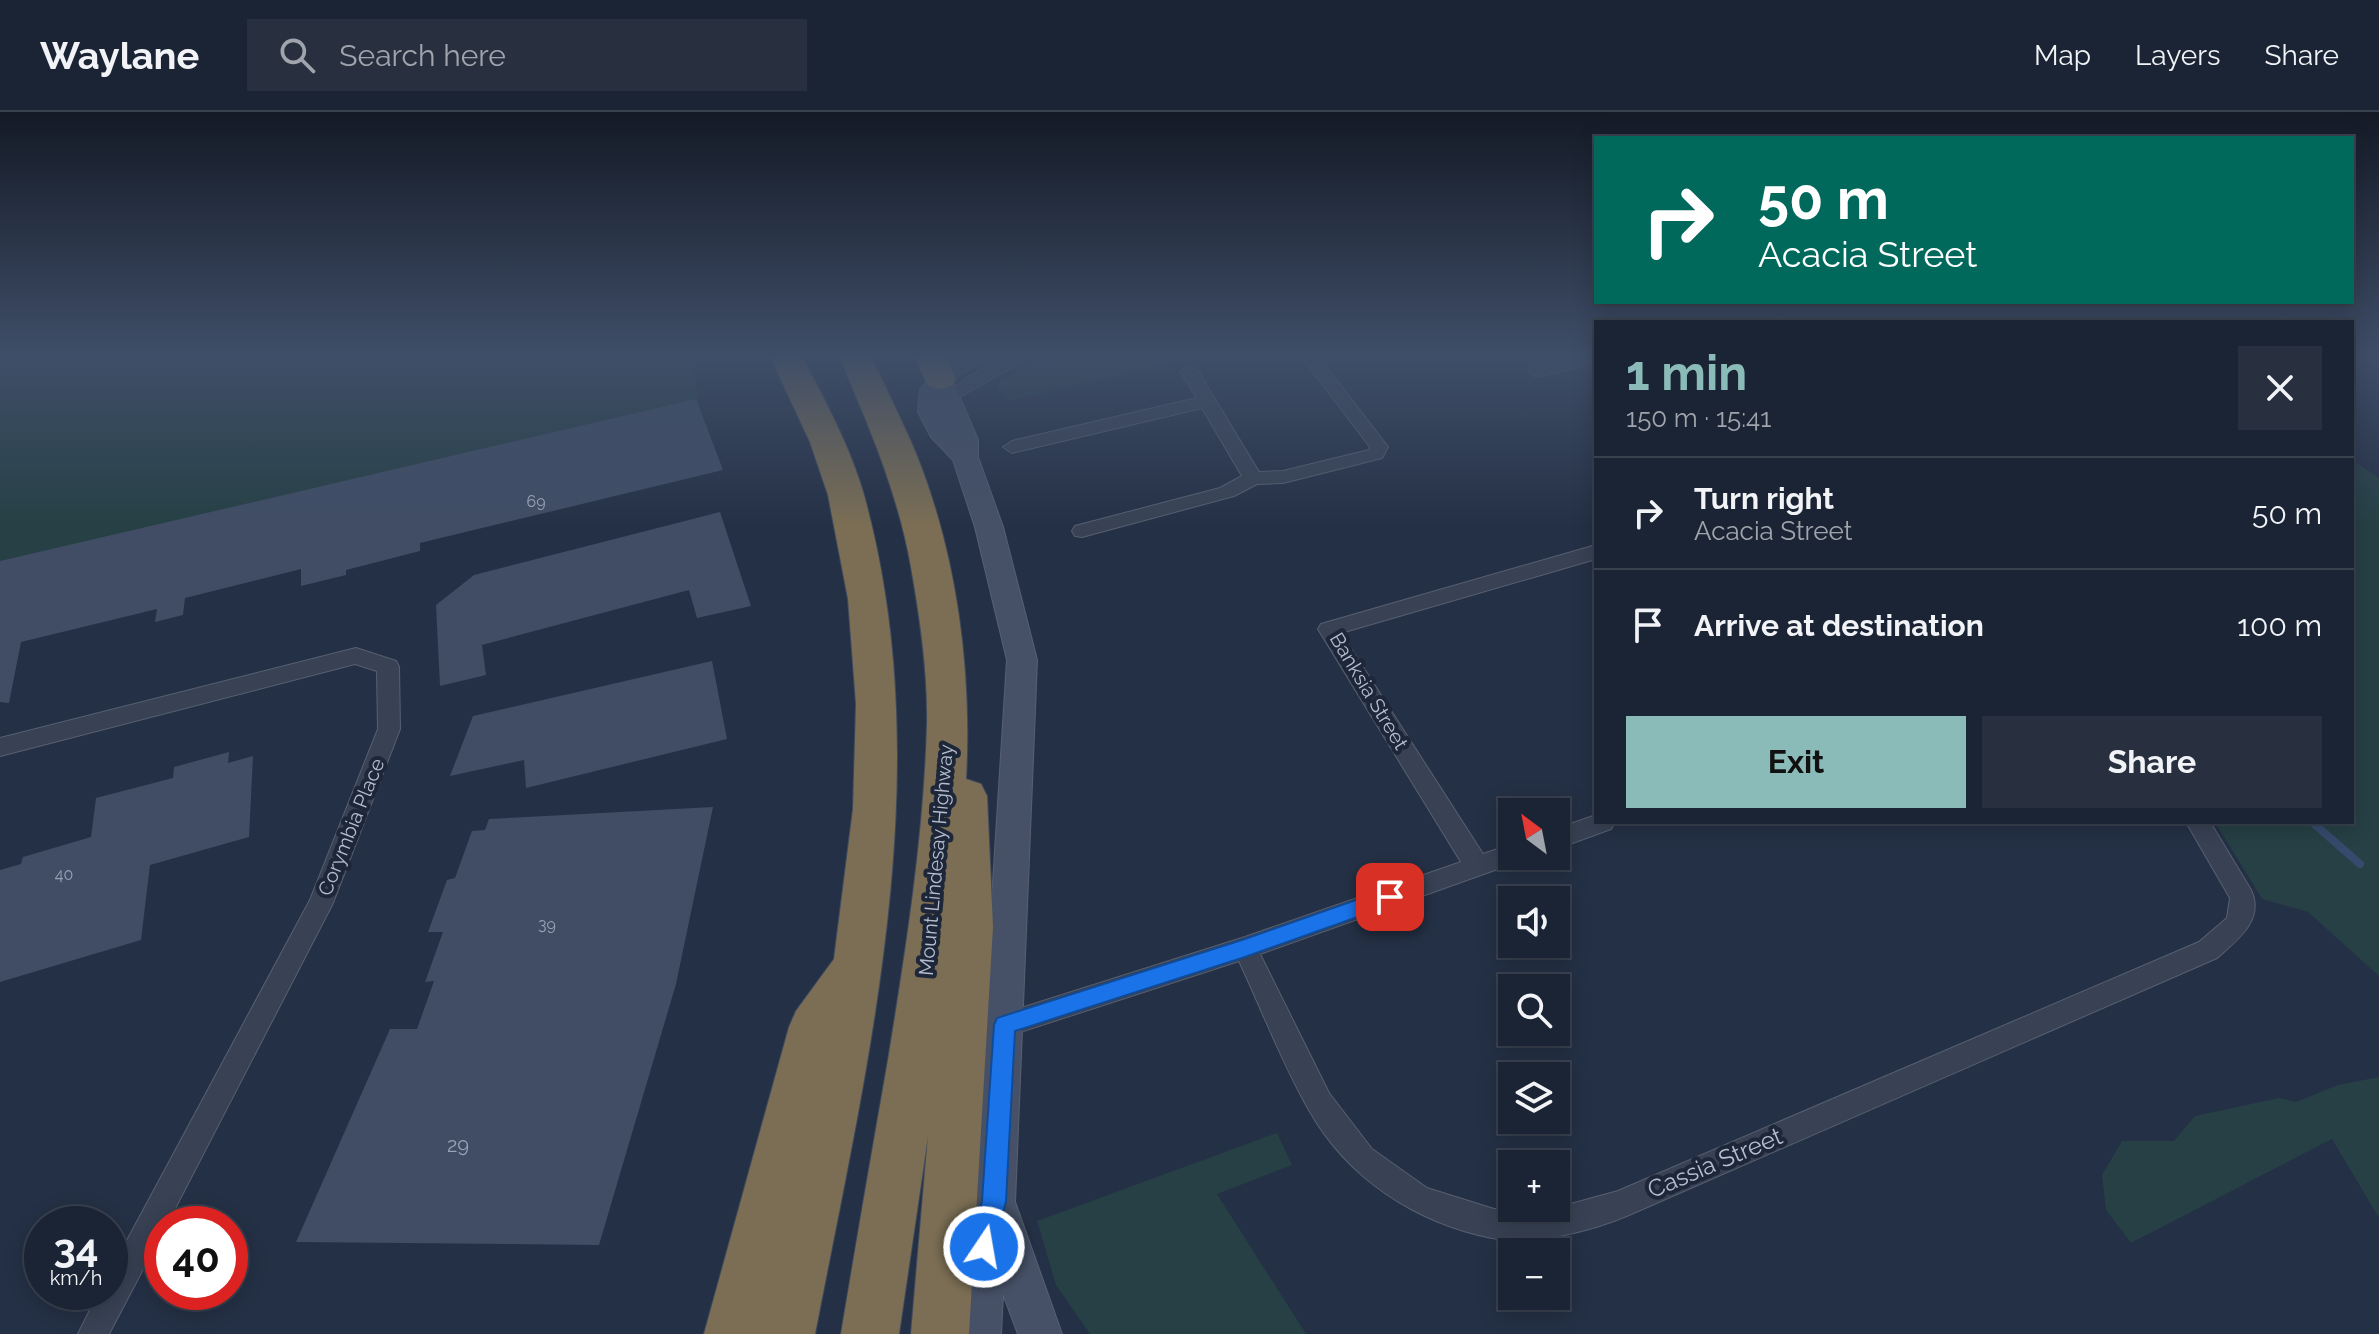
<!DOCTYPE html>
<html lang="en">
<head>
<meta charset="utf-8">
<style>
  :root { --surface:#1b2434; --page:#283040; --text:#f1f3f6; --muted:#a0a4ac; --line:#39414f; --accent:#8bbbb9 }
  body { margin:0; font-family:Raleway,sans-serif; background:var(--page); color:var(--text); height:100vh; display:flex; flex-direction:column; font-size:30px; white-space:nowrap }
  * { box-sizing:border-box; margin:0 }
  p { font-size:26px; color:var(--muted) }
  .icon { flex:none; width:44px; height:44px; fill:none; stroke:currentColor; stroke-width:2; stroke-linecap:round; stroke-linejoin:round }
  .map { position:relative; flex:1; overflow:hidden }
  .drawer { position:absolute; left:1594px; top:208px; width:760px; height:504px; display:flex; flex-direction:column; background:var(--surface); border-radius:0px; box-shadow:0 4px 20px #0003,0 0 0 2px var(--line) }
  .drawer>* { flex:none }
  .hud { position:absolute; left:1594px; top:24px; width:760px; height:168px; border-radius:0px; box-shadow:0 4px 20px #0003,0 0 0 2px var(--line); background:#00695c; color:#fff; overflow:hidden }
  .needle { width:52px; rotate:328deg }
  .controls { position:absolute; left:1498px; top:686px; display:grid; gap:16px }
  .controls a { display:grid; place-items:center; width:72px; height:72px; border-radius:0px; background:var(--surface); box-shadow:0 4px 20px #0003,0 0 0 2px var(--line); font-size:40px }
  .speed { position:absolute; left:24px; top:1094px; display:flex; gap:16px; font-size:40px; font-weight:700; text-align:center }
  .speed>* { display:grid; place-content:center; width:104px; height:104px; border-radius:50%; background:var(--surface); box-shadow:0 4px 20px #0003,0 0 0 2px var(--line); line-height:1 }
  .speed small { font-size:20px; font-weight:400 }
  .speed .limit { border:12px solid #d22; background:#fff; color:#111 }
  .pin { position:absolute; display:grid; place-items:center; width:68px; height:68px; color:#fff; margin:-34px; border-radius:16px; box-shadow:0 4px 12px #0006 }
  .me { position:absolute; width:88px; margin:-44px; rotate:12deg; stroke-linejoin:round; filter:drop-shadow(0 0 6px #0008) }
  .turn { display:flex; align-items:center; gap:28px; height:168px; padding:0 32px; font-size:36px }
  .turn .icon { width:104px; height:104px; stroke-width:2.5 }
  .turn b { display:block; font-size:56px; line-height:68px }
  .round { display:grid; place-items:center; flex:none; width:84px; height:84px; border-radius:0px; background:var(--page) }
  .head { display:flex; align-items:center; justify-content:space-between; height:136px; padding:0 32px }
  h1 { font-size:48px; font-weight:700; line-height:60px; color:var(--accent) }
  .cta { display:flex; gap:16px; margin-top:auto; padding:16px 32px }
  .cta a { flex:1; height:92px; border-radius:0px; background:var(--accent); color:#111; font-size:32px; font-weight:700; line-height:92px; text-align:center }
  .cta a+a { background:var(--page); color:var(--text) }
  ul { padding:0; list-style:none }
  li { display:flex; align-items:center; gap:24px; height:112px; padding:0 32px; border-top:2px solid var(--line) }
  li div { flex:1 }
  li b { display:block; font-size:30px }
  li em { font-style:normal }
  header { display:flex; align-items:center; gap:48px; box-sizing:border-box; height:112px; padding:0 40px; background:var(--surface); border-bottom:2px solid var(--line) }
  header strong { font-size:38px }
  nav { display:flex; gap:44px; margin-inline-start:auto; font-size:28px }
  .search { width:560px; height:72px; background:var(--page); display:flex; align-items:center; gap:20px; box-sizing:border-box; padding:0 28px; border-radius:0px; color:var(--muted); font-size:30px }
  .map>svg:first-child { display:block }
</style>
</head>
<body>
<header>
<strong>Waylane</strong>
<div class="search"><svg class="icon" aria-label="search" viewBox="0 0 24 24"><circle cx="10" cy="10" r="6"/><path d="M15 15l6 6"/></svg>Search here</div>
<nav><a>Map</a><a>Layers</a><a>Share</a></nav>
</header>
<div class="map">
<svg width="2379" height="1222" viewBox="0 0 2379 1222">
  <rect width="100%" height="100%" fill="#243045"/>
  <!-- green -->
  <path fill="#264045" d="M0 244H691L699 287 0 450Z
    M1077 244H1203L1009 289 998 276V270L1033 252 1057 251Z
    M2352 348 2379 366V864L2308 800 2262 787 2215 710H2352Z
    M2379 965V1106L2332 1027 2131 1131 2106 1098 2102 1063 2122 1029H2174L2195 1004 2279 986 2296 990 2338 973Z
    M1277 1021 1292 1053 1217 1082 1306 1222H1090L1056 1173 1037 1109Z"/>
  <g fill="none" stroke-linecap="round" stroke-linejoin="round">
    <!-- stream -->
    <path stroke="#364a6d" stroke-width="8" d="M2312 710 2360 752"/>
  </g>
  <!-- building -->
  <path fill="#404d65" d="M696 287 723 358 420 431V439L346 458V463L301 474V457L185 486 183 503 155 510 157 497 21 530 9 591 0 590V449Z
    M720 400 751 494 697 506 689 478 482 533 486 563 440 574 436 493 474 463Z
    M712 549 727 627 526 676 524 648 450 664 473 604Z
    M229 640 228 651 253 644 249 725 150 753 141 828 0 870V758L21 752 23 745 91 725 96 686 173 666 174 655Z
    M713 695 676 872 599 1133 296 1130 390 917H417L434 869 425 870 443 820H428L447 768 455 766 472 719 485 718 489 707Z"/>
  <g fill="none" stroke-linecap="round" stroke-linejoin="round">
    <!-- street casing -->
    <g stroke="#576071" stroke-width="2">
      <path id="street" d="M967 244H991L946 271H934L931 267 934 263Z
        M1010 244H1032L949 291 940 286 969 264Z
        M1301 244H1318L1388 335 1382 346 1283 371 1257 372 1234 384 1082 425 1075 424 1072 419 1075 414 1220 376 1242 364 1202 296 1012 341 1003 335 1012 329 1197 286 1180 259 1189 254 1198 259 1259 360 1283 359 1369 338 1370 335Z
        M1581 244H1596V251L1537 265 1528 260 1531 256Z
        M2363 244H2379V254Z
        M1596 433V447L1341 521 1483 742 1512 732V744H1523L1520 749 1260 842 1329 981 1372 1037 1427 1076 1494 1097 1556 1096 1618 1079 2199 830 2227 806 2230 786 2186 710H2210L2251 778C2265 808 2237 828 2217 846L1629 1103C1592 1119 1532 1134 1492 1126 1416 1111 1347 1066 1309 998 1282 951 1262 898 1239 849L1005 925 996 921 992 913 996 905 1005 901 1245 825 1461 750 1318 517 1321 512Z
        M356 536 396 549 399 555 400 617 333 791 167 1112H162V1121L109 1222H78L99 1180H110V1160L310 788 378 617 377 559 355 552 0 644V626Z
        M1596 703V710H1615L1611 717 1556 737V717Z"/>
    </g>
    <!-- secondary casing -->
    <g stroke="#576071" stroke-width="2">
      <path id="secondary" d="M940 260 949 262 952 267 978 328V345L1003 415 1037 548 1015 1090 1062 1222H1018L1003 1182 1001 1222H957L963 1135 973 1089 1007 548 975 415 953 348 931 325 918 300 920 278 931 262Z"/>
    </g>
    <!-- highway casing -->
    <g stroke="#404a5b" stroke-width="2">
      <path id="highway" d="M770 244H802C825 289 850 334 864 383 940 660 868 947 815 1222H704L789 915 796 899 834 847 853 697 856 592 848 487 828 383 810 330Z
        M839 244H871C886 277 903 310 917 344 957 444 972 560 966 667L981 672 987 684 993 815 969 1222H911L928 1024 899 1222H841C856 1131 872 1039 888 948 906 837 924 724 927 612 928 560 920 506 911 455 898 381 869 314 839 244Z
        M914 244H946L956 267 952 274 940 277 928 274Z"/>
    </g>
    <!-- street -->
    <use href="#street" fill="#384254" fill-rule="evenodd"/>
    <!-- secondary -->
    <use href="#secondary" fill="#465167" fill-rule="evenodd"/>
    <!-- highway -->
    <use href="#highway" fill="#7b6e54" fill-rule="evenodd"/>
  </g>
  <!-- sky -->
  <linearGradient id="sky" x2="0" y2="1"><stop stop-color="#141a26"/><stop offset="0.59" stop-color="#3f4e68"/><stop offset="1" stop-color="#3f4e68" stop-opacity="0"/></linearGradient>
  <rect width="2379" height="415" fill="url(#sky)"/>
  <!-- route -->
  <path fill="#1a73e8" stroke="#114b97" stroke-width="2" d="M1390 776 1397 779 1400 785 1397 791 1245 845 1015 919 1006 1089 993 1143 984 1147 976 1143 972 1135 982 1089 994 913 997 906 1245 827Z"/>
  <g text-anchor="middle" stroke-width="8" stroke-linejoin="round" paint-order="stroke">
    <!-- number labels -->
    <g font-size="16" fill="#98a2b4">
      <text x="536" y="395">69</text>
      <text x="64" y="768">40</text>
      <text x="547" y="818">39</text>
    </g>
    <!-- street labels -->
    <g font-size="20" fill="#b6bece" stroke="#1d2739">
      <text transform="translate(1369 579) rotate(59)" y="7">Banksia Street</text>
      <text transform="translate(351 715) rotate(-68)" y="7">Corymbia Place</text>
      <text transform="translate(936 748) rotate(-85)" y="7">Mount Lindesay Highway</text>
    </g>
    <!-- near-number labels -->
    <g font-size="20" fill="#98a2b4">
      <text x="458" y="1040">29</text>
    </g>
    <!-- near-street labels -->
    <g font-size="24" fill="#b6bece" stroke="#1d2739">
      <text transform="translate(1715 1051) rotate(-23)" y="8">Cassia Street</text>
    </g>
  </g>
</svg>
<div class="controls">
<a><svg class="needle" viewBox="-14 -14 28 28"><path d="M0-13l5 13h-10z" fill="#e53935"/><path d="M0 13l5-13h-10z" fill="#a0a4ac"/></svg></a>
<a><svg class="icon" aria-label="sound" viewBox="0 0 24 24"><path d="M4 9h4l5-4v14l-5-4H4zM17 9q2 3 0 6"/></svg></a>
<a><svg class="icon" aria-label="search" viewBox="0 0 24 24"><circle cx="10" cy="10" r="6"/><path d="M15 15l6 6"/></svg></a>
<a><svg class="icon" aria-label="layers" viewBox="0 0 24 24"><path d="M12 4l9 5-9 5-9-5zM3 14l9 5 9-5"/></svg></a>
<a>+</a>
<a>−</a>
</div>
<div class="speed"><div>34<small>km/h</small></div><div class="limit">40</div></div>
<div class="pin" style="left:1390px;top:785px;background:#d93025"><svg class="icon" aria-label="arrive" viewBox="0 0 24 24"><path d="M6 21V4h12l-3 4 3 4H6"/></svg></div>
<svg class="me" style="left:984px;top:1135px" viewBox="-20 -20 40 40"><circle r="17" fill="#1a73e8" stroke="#fff" stroke-width="3"/><path d="M0-11L8 9 0 5-8 9z" fill="#fff"/></svg>
<div class="hud">
<div class="turn"><svg class="icon" aria-label="right" viewBox="0 0 24 24"><path d="M7 20v-9h11M14 6l5 5-5 5"/></svg><div><b>50 m</b>Acacia Street</div></div>
</div>
<section class="drawer">
<div class="head"><div><h1>1 min</h1><p>150 m · 15:41</p></div><a class="round"><svg class="icon" aria-label="close" viewBox="0 0 24 24"><path d="M6 6l12 12M18 6L6 18"/></svg></a></div>
<ul>
<li><svg class="icon" aria-label="right" viewBox="0 0 24 24"><path d="M7 20v-9h11M14 6l5 5-5 5"/></svg><div><b>Turn right</b><p>Acacia Street</p></div><em>50 m</em></li>
<li><svg class="icon" aria-label="arrive" viewBox="0 0 24 24"><path d="M6 21V4h12l-3 4 3 4H6"/></svg><div><b>Arrive at destination</b></div><em>100 m</em></li>
</ul>
<div class="cta"><a>Exit</a><a>Share</a></div>
</section>
</div>
</body>
</html>
